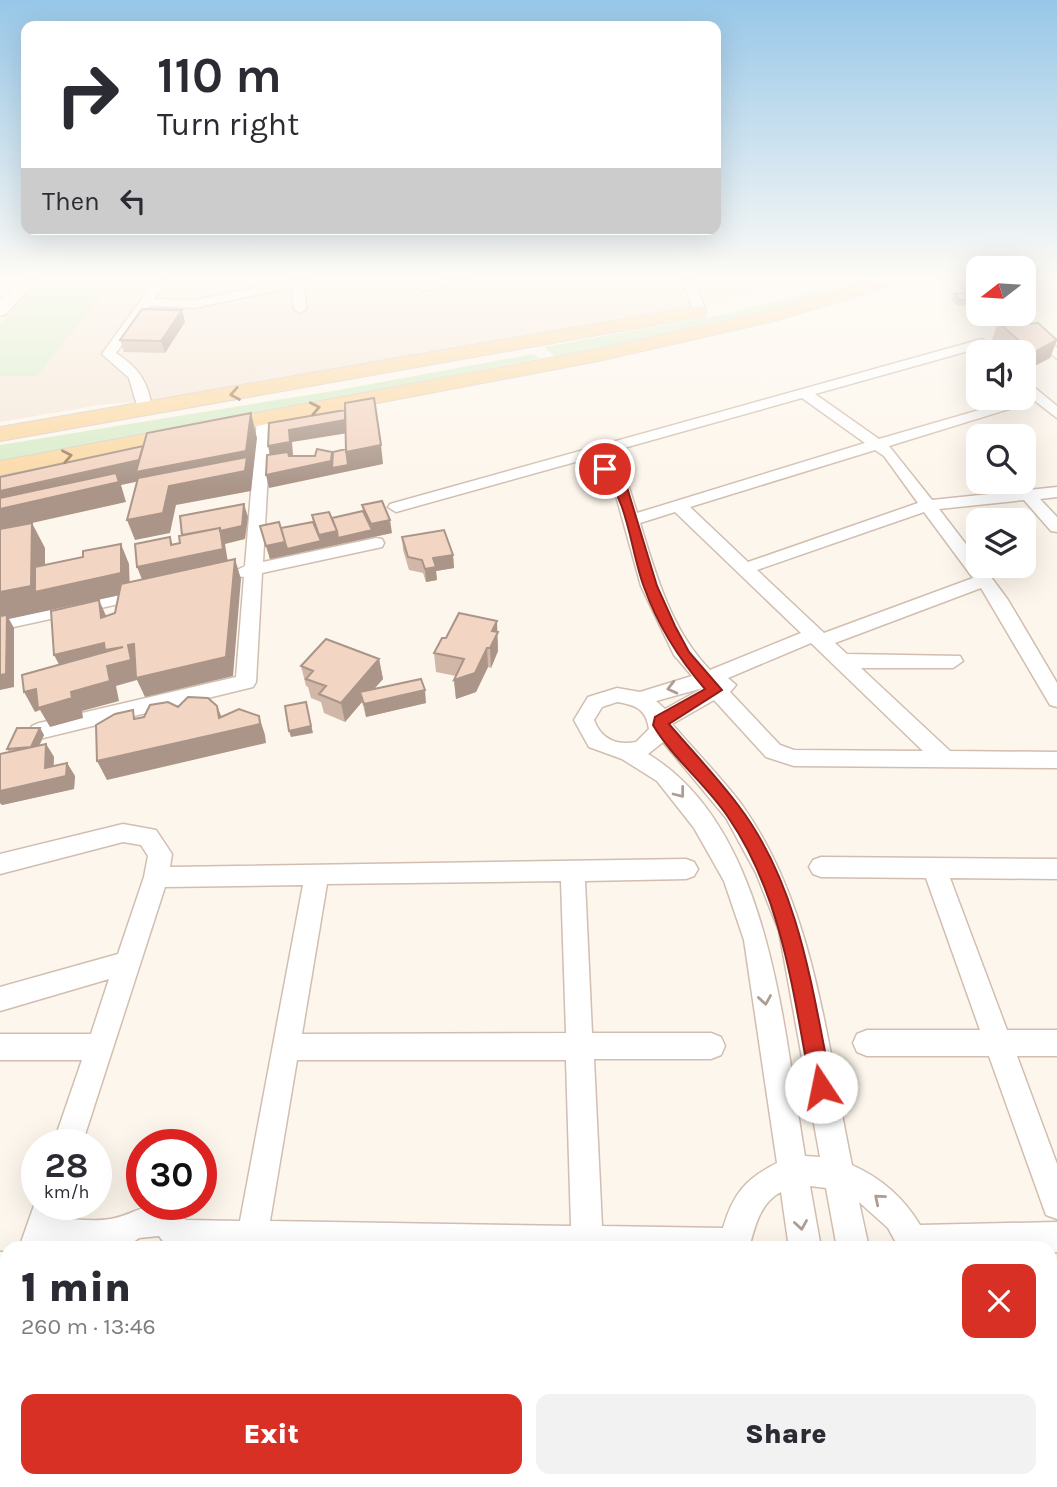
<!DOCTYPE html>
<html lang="en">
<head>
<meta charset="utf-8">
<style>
  :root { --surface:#fff; --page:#f2f2f3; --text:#2b2b33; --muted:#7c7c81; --accent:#d93025 }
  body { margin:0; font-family:Karla,sans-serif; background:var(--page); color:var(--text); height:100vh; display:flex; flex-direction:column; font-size:26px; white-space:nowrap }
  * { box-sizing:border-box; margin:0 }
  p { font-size:23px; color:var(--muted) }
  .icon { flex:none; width:38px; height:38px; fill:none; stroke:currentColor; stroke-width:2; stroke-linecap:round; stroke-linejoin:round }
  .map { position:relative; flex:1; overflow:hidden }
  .drawer { position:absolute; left:0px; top:1241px; width:1057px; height:247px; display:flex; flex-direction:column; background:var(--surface); border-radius:21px 21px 0 0; box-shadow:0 7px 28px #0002 }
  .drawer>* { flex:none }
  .hud { position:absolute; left:21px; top:21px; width:700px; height:214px; border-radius:14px; box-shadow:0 7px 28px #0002; background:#fff; color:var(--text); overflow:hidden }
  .needle { width:46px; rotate:253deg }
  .buttons { position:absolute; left:966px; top:256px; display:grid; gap:14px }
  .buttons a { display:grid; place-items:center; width:70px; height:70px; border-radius:14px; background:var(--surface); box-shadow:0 7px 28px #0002; font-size:35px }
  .speed { position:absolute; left:21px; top:1129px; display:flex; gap:14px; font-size:35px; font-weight:700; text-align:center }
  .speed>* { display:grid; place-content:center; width:91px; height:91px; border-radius:50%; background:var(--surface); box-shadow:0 7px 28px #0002; line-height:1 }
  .speed small { font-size:18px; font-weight:400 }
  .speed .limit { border:10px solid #d22; background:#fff; color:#111 }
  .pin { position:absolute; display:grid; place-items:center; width:60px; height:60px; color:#fff; margin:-30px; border:4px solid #fff; border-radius:50%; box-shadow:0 2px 7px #0007 }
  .me { position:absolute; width:77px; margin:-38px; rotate:349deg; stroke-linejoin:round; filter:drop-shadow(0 0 5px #0008) }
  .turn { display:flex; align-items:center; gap:24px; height:147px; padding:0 21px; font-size:32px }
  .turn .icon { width:91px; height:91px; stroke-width:2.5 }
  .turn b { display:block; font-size:49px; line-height:60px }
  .then { display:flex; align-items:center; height:66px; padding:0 21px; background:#0003; gap:14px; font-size:26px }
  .round { display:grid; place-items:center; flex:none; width:74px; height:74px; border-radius:14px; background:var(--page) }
  .headline { display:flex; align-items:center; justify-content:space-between; height:119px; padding:0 21px }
  h1 { font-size:42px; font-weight:800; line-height:52px }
  .button { display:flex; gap:14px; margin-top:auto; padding:14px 21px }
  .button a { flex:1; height:80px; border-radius:14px; background:var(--accent); color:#fff; font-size:28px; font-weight:800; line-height:80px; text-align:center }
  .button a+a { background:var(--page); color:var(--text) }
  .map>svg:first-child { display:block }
</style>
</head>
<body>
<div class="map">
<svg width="1057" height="1487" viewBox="0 0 1057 1487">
  <rect width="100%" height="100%" fill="#fdf6ec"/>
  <!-- residential -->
  <path fill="#f5e8da" d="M35 280H803L706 307 352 371 156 400 99 405 0 422V321Z"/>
  <!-- green -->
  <path fill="#d8ecc9" d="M39 280H114L37 376H0V325Z
    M857 280H882L785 309 556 358 544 347 725 314Z
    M533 354 540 358 0 467V445L339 390Z"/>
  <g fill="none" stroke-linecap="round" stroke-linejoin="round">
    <!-- street casing -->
    <g stroke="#d1beb0" stroke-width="3">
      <path id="street" d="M155 280H167L154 299 195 300 293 280H313L304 284 306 309 300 313 294 309 292 287 195 308 149 306 116 353C138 367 149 383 152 409L145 413 138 409 129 378 102 354Z
        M446 280H470L422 291 416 287Z
        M682 280H694L706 311 704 314 694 311Z
        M969 280H978V286Z
        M1006 313H1019L1057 348V359Z
        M982 339 997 352H983L979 348 815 394 879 439 1024 397 1027 394 1024 390V379L1057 406V418L1035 401 889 446 932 500 1057 487V497L1040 499 1057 517V532L1051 531 1024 500 939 509 978 560V565H982L1008 600 1057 683V707L1050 705 981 588 835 643 847 654 960 656 963 661 953 668H861L950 751 1057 752V768L794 766 766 757 714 700 672 724C695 751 721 777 742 805 815 907 827 1046 852 1165 881 1178 904 1198 920 1225L1057 1222V1252L1050 1253V1248H899L888 1228 859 1202 869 1248H837L826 1188 810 1186 821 1248H789L781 1192C760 1203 755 1226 749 1248H168L159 1236 139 1238 125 1248H19L37 1197V1204H64L60 1218C76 1219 94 1222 110 1219 139 1215 155 1190 186 1220L240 1221 303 885 165 887 82 1144H53L82 1060H0V1034H91L109 979 0 1011V987L118 954 144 877 148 856 141 845 123 842 0 874V854L123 824 156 830 172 854 170 867 686 859 694 862 698 869 694 876 686 879 585 881 592 1033H711L721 1037 725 1046 721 1055 711 1059H594L602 1226 723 1228C733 1194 745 1179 777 1163L744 940 724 881 694 828 657 781 622 759 589 747 574 720 588 697 617 688 640 692 692 676 674 655 641 586 613 485 586 459 396 512 388 507 390 504ZM802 398 865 443 637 513 628 484 599 455ZM875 450 884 456 918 503 748 562 690 507ZM675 512 801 633 710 670C671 630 656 575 640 523ZM924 512 973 578 824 633 757 570ZM811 643 923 751 794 750 780 745 730 692 736 685 728 678ZM703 688 665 709 656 701ZM617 702C636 705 646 709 649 729L636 742C617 746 601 739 594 720L602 707ZM663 742 726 818 756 873 779 931 820 1157 805 1156C783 1029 771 828 648 754ZM561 881 566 1033 302 1034 327 884ZM297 1060H566L571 1226 270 1221Z
        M264 414 271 418 263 562 376 538 382 539 384 543 382 547 262 573 256 682 253 687 39 739 32 736 29 731 32 726 39 723 236 677 244 577 236 576 233 572 245 566 257 418Z
        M145 587 154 593 151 597 0 630V618Z
        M821 857 1057 859V879L950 878 1007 1030H1057V1056H1017L1057 1164V1219L1046 1215 989 1056H867L857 1052 853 1043 857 1034 867 1030H980L926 878 821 877 813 874 809 867 813 860Z
        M0 1252H7V1284H0Z
        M1050 1289H1057V1321H1050Z
        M7 1317V1369L0 1372V1319Z
        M189 1480H225L224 1487H188Z
        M577 1480H613V1487H577Z
        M824 1480H860L861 1487H825Z
        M880 1480H916L918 1487H882Z"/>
    </g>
    <!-- secondary casing -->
    <g stroke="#d6c0b0" stroke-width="3">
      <path id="secondary" d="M20 280H36L6 314 0 316V301Z"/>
    </g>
    <!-- primary casing -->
    <g stroke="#dad1cd" stroke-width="2">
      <path id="primary" d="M874 280H900L897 284 771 322 598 361 0 475V461L598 349 760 313Z
        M698 306 705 308 707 312 705 316 0 441V427Z"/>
    </g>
    <!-- street -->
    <use href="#street" fill="#fff" fill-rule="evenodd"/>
    <!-- secondary -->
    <use href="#secondary" fill="#fff" fill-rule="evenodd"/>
    <!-- primary -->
    <use href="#primary" fill="#fbd9a5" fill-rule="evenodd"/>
  </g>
  <!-- wall -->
  <path fill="#d1b7a8" d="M951 280H974L978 283V306L972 300 971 305 958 306 952 300 954 294 969 296 971 291 964 292Z
    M182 310 185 322 165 353 124 352 120 340Z
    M986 313H1004L988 315Z
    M998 322 1023 324 1057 340 1050 358 1025 371 1024 370V352H1005L992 340Z
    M362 505 392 533 270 559 260 526 281 528 313 522 312 515 332 518 363 511Z
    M402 537 453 555 454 568 436 571 437 580 426 582 423 573 409 570 403 550Z
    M497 632 498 651 491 668 488 667 476 692 456 699 454 680 456 676 436 672 434 653 446 638Z
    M379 659 383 679 373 689 426 703 366 717 362 702 345 722 324 713 321 702 311 698 308 687 306 686 301 666Z
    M40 728 44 735 39 746 46 744 54 757 53 766 67 763 75 776 74 789 2 805 0 803V754L9 752 7 749Z"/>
  <!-- shaded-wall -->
  <path fill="#aa9588" d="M182 310 185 322 165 353 161 341Z
    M1057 340 1050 358 1025 371 1033 353Z
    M251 413 257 438 251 491 176 505 170 533 135 540 127 520 140 481 121 485 126 502 32 523 45 548V590L121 544 129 564 130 593 9 619 14 628V687L0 690V491Z
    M346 420 348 433 292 442 293 455 271 459 268 446 289 430Z
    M381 445 383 464 269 488 266 475 332 452 334 465 346 452Z
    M244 504 248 517 245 539 225 544 229 569 145 587 137 567 171 545 170 537 177 557Z
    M390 520 392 533 373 537 371 524Z
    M372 530 373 537 289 555 287 549 321 541 319 535 337 531Z
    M285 542 289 555 270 559 266 546Z
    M453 555 454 568 436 571 437 580 426 582 425 569 433 558Z
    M235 559 241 579 233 676 145 697 137 680 116 686 119 701 82 711 83 718 50 727 40 710 35 712 24 692 36 689 64 674 54 655 104 643 128 645Z
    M99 600 108 620 101 618Z
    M497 621 498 651 491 668 490 648 492 631Z
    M487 648 488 667 476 692 456 699 454 680Z
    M379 659 383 679 363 702 360 692 362 702 345 722 341 703Z
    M425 690 426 703 366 717 364 704Z
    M306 702 313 733 291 737 289 731Z
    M217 706 225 725 259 716 265 735 266 743 107 780 97 761 219 718Z
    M40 728 44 735 35 755 31 748Z
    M46 744 54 757 53 779 67 763 75 776 74 789 2 805 0 803V791L45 768Z"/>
  <!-- building -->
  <path fill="#f3d5c3" stroke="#aa9588" stroke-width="2" d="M959 280H974L978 283V285L966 286Z
    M966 293 973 299 960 300 954 294Z
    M142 309 182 310 161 341 120 340Z
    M1019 320 1023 324 1038 323 1057 340 1033 353 998 322Z
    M374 398 381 445 346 452 345 403Z
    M345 410V420L289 430 290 442 268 446 269 423Z
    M251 413 246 451 136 472 147 433Z
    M143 446 139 460 0 491V477Z
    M317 449 332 452 331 461 266 475 267 455 288 452 289 456H315Z
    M346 449 348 465 332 468 333 452Z
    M247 457 245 471 169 486 163 513 127 520 138 478Z
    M116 473 119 482 0 509V498Z
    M382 501 390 520 371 524 362 505Z
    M244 504 242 526 220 531V528L182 535 180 516Z
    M363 511 372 530 338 538 337 531 332 518Z
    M329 512 337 531 319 535 312 515Z
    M279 522 285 542 266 546 260 526Z
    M313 522 321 541 287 549 281 528Z
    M32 523 31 586 0 592V529Z
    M220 528 223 549 137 567 135 544 170 537 171 545 180 543 179 536Z
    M444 530 453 555 433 558 436 567 425 569 422 560 408 557 402 537Z
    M121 544V573L35 592V567L83 557V551Z
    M235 559 226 657 136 678 134 644 128 645 131 660 107 666 110 681 71 692 72 698 38 708 36 689 24 692 22 675 123 647 105 650 104 643 54 655 51 611 99 600 101 618 115 613 121 584Z
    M459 613 497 621 492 631 498 632 490 648H487L475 673 454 680 464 659 434 653 442 638H446Z
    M7 615 6 674 0 675V616Z
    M326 639 379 659 341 703 319 694 326 686 306 679 313 671 301 666Z
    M421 679 425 690 364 704 360 692Z
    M188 697 208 698 217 706 219 718 239 709 259 716 260 724 97 761 96 725 115 714 133 710 134 719 144 717 150 705 168 702 178 707Z
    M306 702 311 726 289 731 285 706Z
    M17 728H40L31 747 7 749Z
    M46 744 45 768 67 763 66 776 0 791V754Z"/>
  <!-- one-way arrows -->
  <defs><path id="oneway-chevron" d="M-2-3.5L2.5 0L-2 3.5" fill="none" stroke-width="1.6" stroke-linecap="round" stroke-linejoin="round" transform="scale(1.75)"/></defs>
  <g stroke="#a18267">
    <use href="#oneway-chevron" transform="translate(235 394) rotate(170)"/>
    <use href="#oneway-chevron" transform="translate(315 408) rotate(-11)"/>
    <use href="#oneway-chevron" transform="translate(67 456) rotate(-11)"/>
  </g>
  <g stroke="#af9d94">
    <use href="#oneway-chevron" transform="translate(672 688) rotate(166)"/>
    <use href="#oneway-chevron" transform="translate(680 793) rotate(52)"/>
    <use href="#oneway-chevron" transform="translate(765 1000) rotate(81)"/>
    <use href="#oneway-chevron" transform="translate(879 1199) rotate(-140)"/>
    <use href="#oneway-chevron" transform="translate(801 1225) rotate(81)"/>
  </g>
  <!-- sky -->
  <linearGradient id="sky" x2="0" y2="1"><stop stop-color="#97c7e8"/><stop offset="0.57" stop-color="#fefbf6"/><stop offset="1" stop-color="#fefbf6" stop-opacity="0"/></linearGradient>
  <rect width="1057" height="488" fill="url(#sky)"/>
  <!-- route -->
  <path fill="#d93025" stroke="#8d1f18" stroke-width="2" d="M601 467H609L626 484 657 586 675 626 689 652 722 690 669 724C692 751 717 777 738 805 800 886 812 990 832 1087L829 1095 821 1098 814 1095 811 1087C793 994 783 897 728 817 706 784 673 759 653 725L655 717 705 689C678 658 658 626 644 587 630 550 629 500 601 471Z"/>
</svg>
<div class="buttons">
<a><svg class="needle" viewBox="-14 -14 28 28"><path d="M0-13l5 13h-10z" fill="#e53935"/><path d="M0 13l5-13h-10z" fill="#7c7c81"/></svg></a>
<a><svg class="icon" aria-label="sound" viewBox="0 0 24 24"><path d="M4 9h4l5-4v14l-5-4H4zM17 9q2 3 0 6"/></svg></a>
<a><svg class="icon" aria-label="search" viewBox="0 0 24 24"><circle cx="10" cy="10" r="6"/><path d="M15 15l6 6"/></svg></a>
<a><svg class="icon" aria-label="layers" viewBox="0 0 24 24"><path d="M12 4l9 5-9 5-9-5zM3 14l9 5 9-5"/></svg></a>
</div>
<div class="speed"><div>28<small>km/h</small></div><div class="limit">30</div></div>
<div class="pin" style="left:605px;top:469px;background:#d93025"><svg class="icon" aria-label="arrive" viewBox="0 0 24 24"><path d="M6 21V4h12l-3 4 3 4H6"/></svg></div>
<svg class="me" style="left:821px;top:1087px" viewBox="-20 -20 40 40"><circle r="19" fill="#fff"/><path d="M0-13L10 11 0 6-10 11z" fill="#d93025"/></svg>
<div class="hud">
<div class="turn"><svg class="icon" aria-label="right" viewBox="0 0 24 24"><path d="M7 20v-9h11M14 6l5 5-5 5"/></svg><div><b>110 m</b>Turn right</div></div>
<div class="then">Then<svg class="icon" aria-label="left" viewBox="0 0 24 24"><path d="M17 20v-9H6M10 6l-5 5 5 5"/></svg></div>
</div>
<section class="drawer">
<div class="headline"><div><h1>1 min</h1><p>260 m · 13:46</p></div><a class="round" style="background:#d93025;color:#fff"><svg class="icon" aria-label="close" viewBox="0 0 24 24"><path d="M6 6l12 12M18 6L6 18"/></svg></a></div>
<div class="button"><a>Exit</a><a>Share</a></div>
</section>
</div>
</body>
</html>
